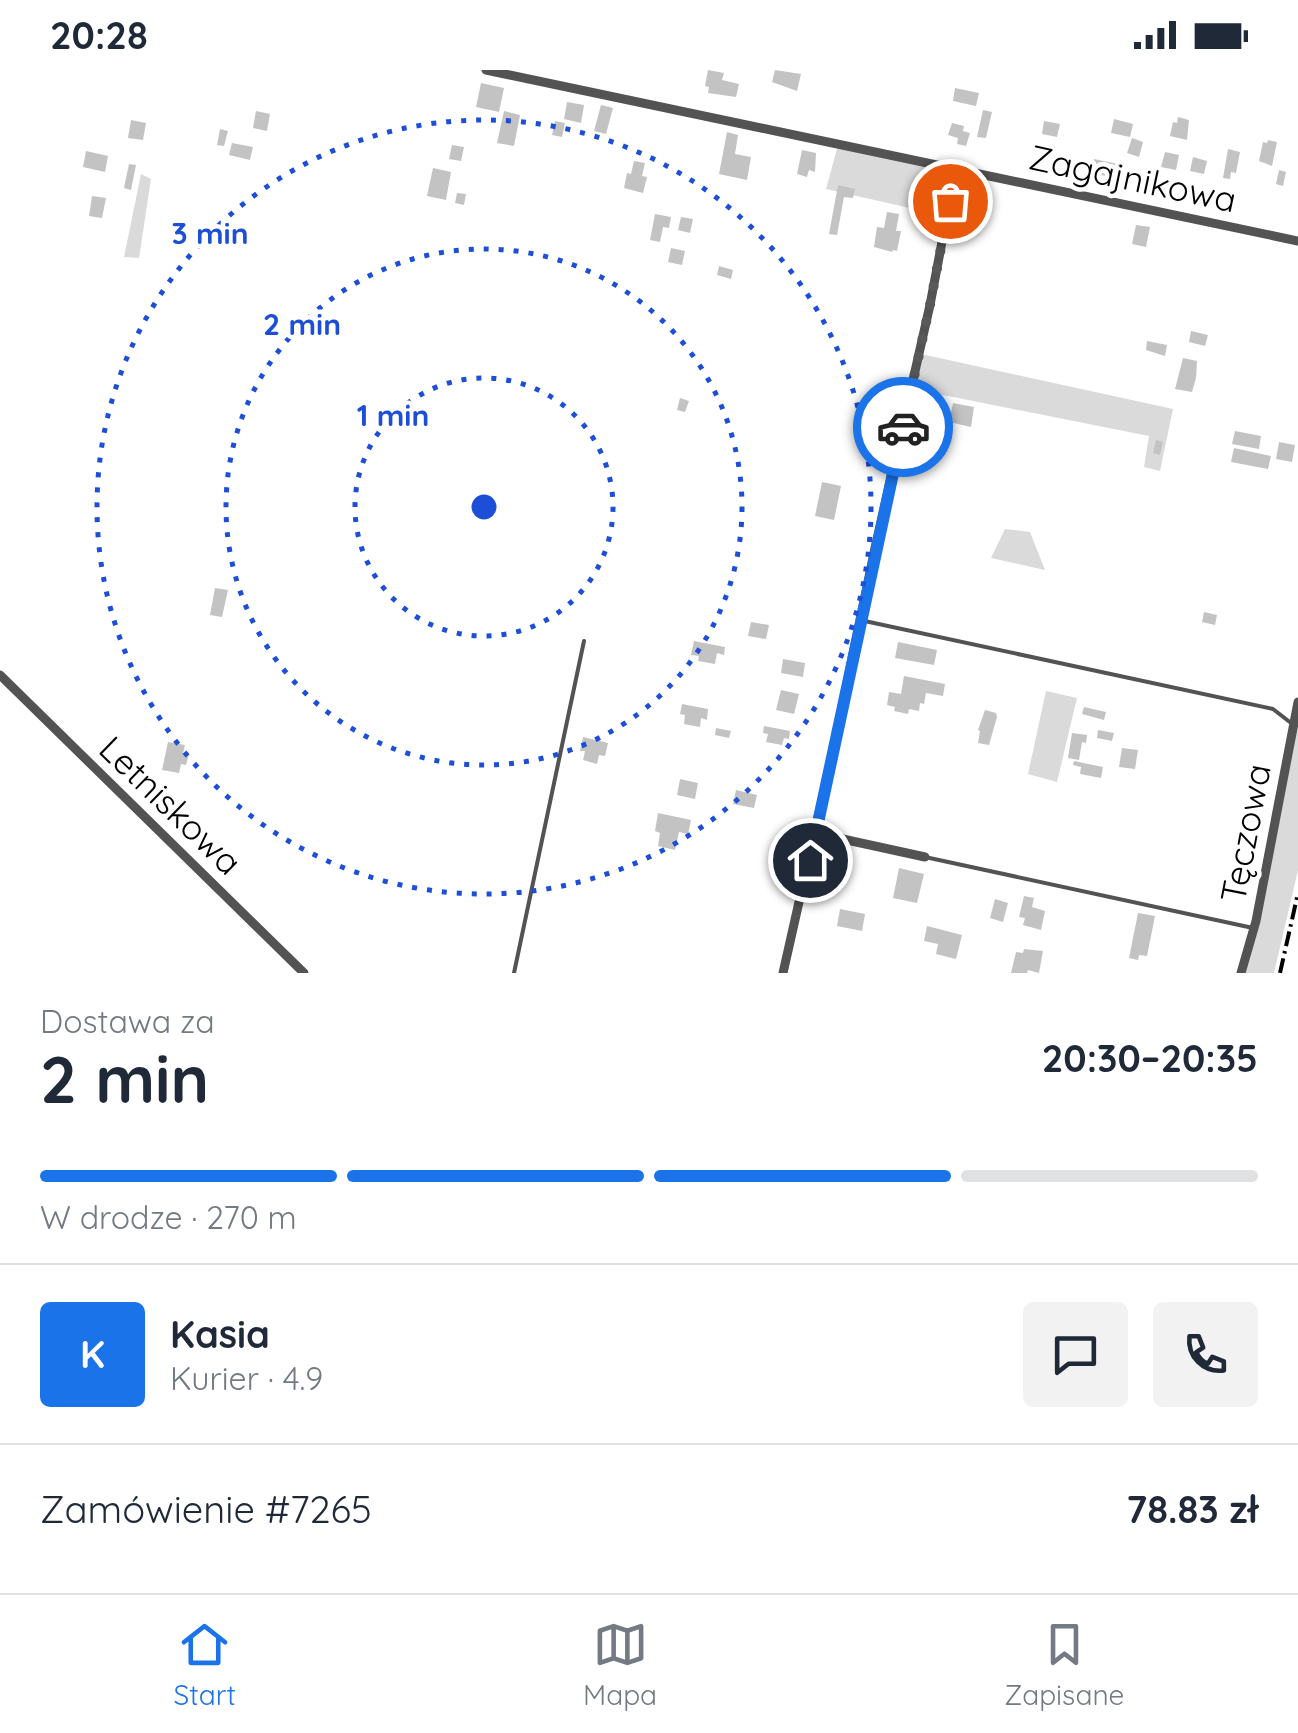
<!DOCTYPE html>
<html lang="pl">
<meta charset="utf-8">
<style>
body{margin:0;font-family:Quicksand,sans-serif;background:#f2f2f3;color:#1f2937;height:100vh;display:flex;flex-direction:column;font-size:38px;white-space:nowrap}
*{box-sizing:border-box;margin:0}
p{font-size:32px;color:#747a83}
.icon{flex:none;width:55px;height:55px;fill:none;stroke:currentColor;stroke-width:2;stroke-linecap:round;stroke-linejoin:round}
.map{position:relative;height:903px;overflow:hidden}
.details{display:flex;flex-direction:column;background:#fff;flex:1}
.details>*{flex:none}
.pin{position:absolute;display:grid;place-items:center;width:85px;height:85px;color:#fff;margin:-42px;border:5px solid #fff;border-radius:50%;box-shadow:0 2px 10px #0007}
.courier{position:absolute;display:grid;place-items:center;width:100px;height:100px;margin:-50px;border:8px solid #1a73e8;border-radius:50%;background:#fff;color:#222;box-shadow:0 2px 12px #0007}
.overview em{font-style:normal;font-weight:800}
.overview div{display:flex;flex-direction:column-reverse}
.overview{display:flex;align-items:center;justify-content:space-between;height:170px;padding:0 40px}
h1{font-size:65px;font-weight:800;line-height:75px}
.bar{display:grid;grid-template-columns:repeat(4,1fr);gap:15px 10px;align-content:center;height:120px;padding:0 40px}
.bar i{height:12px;border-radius:8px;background:#e0e1e3}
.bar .active{background:#1a73e8}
.bar p{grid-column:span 4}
.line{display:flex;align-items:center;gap:25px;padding:0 40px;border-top:2px solid #e0e1e3}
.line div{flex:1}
.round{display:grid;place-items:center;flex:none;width:105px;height:105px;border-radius:10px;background:#f2f2f3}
.status{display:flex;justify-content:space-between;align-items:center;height:70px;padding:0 50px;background:#fff;direction:ltr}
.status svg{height:28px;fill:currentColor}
.menu{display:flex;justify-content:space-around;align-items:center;height:140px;border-top:2px solid #e0e1e3;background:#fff;font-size:28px;color:#747a83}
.menu a{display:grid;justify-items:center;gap:5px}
.menu .active{color:#1a73e8}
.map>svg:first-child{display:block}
.green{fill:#dadada}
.building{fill:#c3c3c3}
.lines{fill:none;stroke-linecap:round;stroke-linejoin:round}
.service{stroke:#535353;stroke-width:4}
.minor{stroke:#535353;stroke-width:9}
.rail{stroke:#000;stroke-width:4;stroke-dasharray:15 5 2.5 5;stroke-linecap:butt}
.done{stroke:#595959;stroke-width:10;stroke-dasharray:0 18}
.route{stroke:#1a73e8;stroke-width:12}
.ring{fill:none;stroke:#1d4ed8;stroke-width:5;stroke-dasharray:5 10}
.labels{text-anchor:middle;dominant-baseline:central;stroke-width:9;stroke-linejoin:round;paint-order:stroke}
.street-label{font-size:35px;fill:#000;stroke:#fff}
.centre{fill:#1d4ed8;stroke:#fff;stroke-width:5}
.ring-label{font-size:30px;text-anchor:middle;font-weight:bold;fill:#1d4ed8;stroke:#fff;stroke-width:9;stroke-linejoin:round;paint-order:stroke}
</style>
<div class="status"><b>20:28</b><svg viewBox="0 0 49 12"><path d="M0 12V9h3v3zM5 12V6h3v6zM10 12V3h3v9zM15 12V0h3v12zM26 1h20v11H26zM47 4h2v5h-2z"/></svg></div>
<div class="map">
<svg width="1298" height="903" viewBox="0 0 1298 903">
<rect width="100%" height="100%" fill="#fff"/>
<!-- green -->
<g class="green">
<polygon points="838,75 947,99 951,107 945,146 826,119"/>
<polygon points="141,104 151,109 139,188 124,187"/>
<polygon points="921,284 1173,339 1160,401 1144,397 1149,366 913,319"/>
<polygon points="1005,459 1030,462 1045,500 991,488"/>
<polygon points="1046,621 1077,628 1057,712 1028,704"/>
<polygon points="1298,648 1298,800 1274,903 1245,903"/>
</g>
<!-- building -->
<g class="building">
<polygon points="708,0 724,3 722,10 739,14 736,27 708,23 709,17 705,16"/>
<polygon points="775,0 801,4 797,21 772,12"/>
<polygon points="481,13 504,18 499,42 476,37"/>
<polygon points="955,18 979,23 976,36 953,31"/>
<polygon points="567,32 584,35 581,53 564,49"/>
<polygon points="601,35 613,38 606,64 594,61"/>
<polygon points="983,40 992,42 986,68 977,67"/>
<polygon points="256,41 270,44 267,61 253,58"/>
<polygon points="504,41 520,45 514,76 497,73"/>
<polygon points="1178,47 1189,50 1187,70 1170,66 1173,52 1177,53"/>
<polygon points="1114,49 1133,54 1130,67 1111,63"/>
<polygon points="131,50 146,53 143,70 128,68"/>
<polygon points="555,51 565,53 562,67 552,65"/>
<polygon points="1044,51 1060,54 1057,67 1042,64"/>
<polygon points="952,53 964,56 963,61 970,63 966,76 957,74 958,68 948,65"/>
<polygon points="220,59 228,61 224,76 217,75"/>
<polygon points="727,62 738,65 735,84 751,87 747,110 719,104"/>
<polygon points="1132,68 1143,72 1139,87 1127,83"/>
<polygon points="1268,70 1277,72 1272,96 1259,91 1263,72 1267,73"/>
<polygon points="232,73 253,77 250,90 229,85"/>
<polygon points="452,75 464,77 461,91 449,89"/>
<polygon points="1228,79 1240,82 1236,103 1231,102 1230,109 1223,108"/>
<polygon points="802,80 816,83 815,102 809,100 807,107 797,104"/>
<polygon points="86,81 108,86 105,102 83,97"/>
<polygon points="1165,82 1179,85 1176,100 1161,97"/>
<polygon points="1193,87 1207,91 1204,104 1190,101"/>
<polygon points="1094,89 1123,95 1120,109 1091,103"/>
<polygon points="634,91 645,93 642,106 647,107 643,123 624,118 627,103 631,104"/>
<polygon points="129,94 136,95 131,120 124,118"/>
<polygon points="433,98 451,102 446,130 427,126"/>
<polygon points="1279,100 1286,102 1283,116 1276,114"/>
<polygon points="838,115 855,119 853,128 844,127 837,165 829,164"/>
<polygon points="457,123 466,124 464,135 455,133"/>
<polygon points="92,126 106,128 102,148 89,146"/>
<polygon points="887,142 899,144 896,161 901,161 897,181 893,180 892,182 874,177 877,157 884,158"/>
<polygon points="655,144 671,147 669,158 663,157 660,172 650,170"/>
<polygon points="681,147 693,149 690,163 678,160"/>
<polygon points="1136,155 1150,157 1146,177 1132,174"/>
<polygon points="671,178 685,181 682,195 668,192"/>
<polygon points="719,196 733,200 731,209 717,205"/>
<polygon points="1191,261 1208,265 1205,276 1189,272"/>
<polygon points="1147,271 1167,275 1165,286 1146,280"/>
<polygon points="1183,288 1197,291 1196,308 1192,322 1175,319"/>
<polygon points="680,328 689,331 685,342 677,340"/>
<polygon points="953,333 974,337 971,357 949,352"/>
<polygon points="1235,361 1261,366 1259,379 1232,374"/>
<polygon points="1156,370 1163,372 1160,385 1153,383"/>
<polygon points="1279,372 1295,375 1292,392 1276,389"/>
<polygon points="1234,378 1271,386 1268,399 1231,392"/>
<polygon points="822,412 841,416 834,450 815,446"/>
<polygon points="215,518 228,520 222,547 210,545"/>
<polygon points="1204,542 1217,545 1215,555 1202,552"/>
<polygon points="751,552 769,555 766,569 748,566"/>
<polygon points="694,571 725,577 724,585 717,583 715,594 698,591 699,586 691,585"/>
<polygon points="898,572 937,580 934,595 895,588"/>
<polygon points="783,589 805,593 803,607 781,603"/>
<polygon points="904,606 945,614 943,626 926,623 924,634 920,633 919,641 909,639 908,644 894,641 895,637 887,635 889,622 901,624"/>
<polygon points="781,620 799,624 794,644 776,640"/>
<polygon points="682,634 708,639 707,650 701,648 700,657 684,654 685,645 680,644"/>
<polygon points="1084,637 1106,642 1104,650 1082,644"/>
<polygon points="985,640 996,643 997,647 989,675 978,673 980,661 978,660"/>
<polygon points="764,656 790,661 789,669 784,668 782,675 766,672 768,664 763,663"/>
<polygon points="716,658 731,661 729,668 715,665"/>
<polygon points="1098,660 1114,663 1112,671 1097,668"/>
<polygon points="1072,663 1087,665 1086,673 1082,672 1079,690 1068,688"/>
<polygon points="583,667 608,673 605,686 599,685 597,694 583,690 585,681 580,681"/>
<polygon points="168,672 185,675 183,683 189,684 186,695 181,694 179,703 162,700"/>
<polygon points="1122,678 1138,680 1135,699 1119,697"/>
<polygon points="1074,691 1103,697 1101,708 1080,704 1081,697 1073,695"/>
<polygon points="680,709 698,713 695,729 677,725"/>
<polygon points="736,720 757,725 754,738 733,734"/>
<polygon points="658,743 691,750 688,764 679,762 675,780 658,776 660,763 655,761"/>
<polygon points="899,798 924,804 917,833 893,828"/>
<polygon points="1024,826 1034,828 1032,837 1045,841 1041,860 1023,855 1025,848 1019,847"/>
<polygon points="995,829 1008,833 1003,852 990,848"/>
<polygon points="840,839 865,844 862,861 837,856"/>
<polygon points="1138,843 1155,846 1147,886 1139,885 1138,890 1129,888"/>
<polygon points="927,856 962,865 956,889 936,884 938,874 924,871"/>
<polygon points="1024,879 1043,881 1039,903 1028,900 1027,903 1011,903 1016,882 1023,883"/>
</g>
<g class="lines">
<!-- service -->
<g class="service">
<polyline points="860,550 1273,639 1291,653"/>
<polyline points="925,787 1253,858"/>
<polyline points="514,903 584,571"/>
</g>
<!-- minor -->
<g class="minor">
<polyline points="486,0 1298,171"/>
<polyline points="0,605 304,903"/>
<polyline points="815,763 925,787"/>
<polyline points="783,903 831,690 875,478 930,235 956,98"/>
<polyline points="1241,903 1256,851 1298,632"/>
</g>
<!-- rail -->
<polyline class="rail" points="1280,903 1298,823"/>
</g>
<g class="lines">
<!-- done -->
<polyline class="done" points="903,357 930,235 950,131"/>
<!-- route -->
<polyline class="route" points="810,790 903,357"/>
</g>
<!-- distance rings -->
<g class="ring">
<circle cx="484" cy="437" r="129"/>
<circle cx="484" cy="437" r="258"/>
<circle cx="484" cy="437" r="387"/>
</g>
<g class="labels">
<!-- street labels -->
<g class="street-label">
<text transform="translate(1133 108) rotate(12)">Zagajnikowa</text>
<text transform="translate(171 735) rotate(44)">Letniskowa</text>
<text transform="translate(1245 763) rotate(-79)">Tęczowa</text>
</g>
</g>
<circle cx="484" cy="437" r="15" class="centre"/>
<g class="ring-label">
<text x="210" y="174">3 min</text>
<text x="302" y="265">2 min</text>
<text x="393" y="356">1 min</text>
</g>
</svg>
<div class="pin" style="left:950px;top:131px;background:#ea580c"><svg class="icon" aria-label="bag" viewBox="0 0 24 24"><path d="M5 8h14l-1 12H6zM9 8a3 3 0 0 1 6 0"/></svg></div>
<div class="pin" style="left:810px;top:790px;background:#1f2937"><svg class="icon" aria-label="home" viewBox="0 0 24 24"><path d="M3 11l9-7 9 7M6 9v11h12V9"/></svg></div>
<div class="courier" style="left:903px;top:357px"><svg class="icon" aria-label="car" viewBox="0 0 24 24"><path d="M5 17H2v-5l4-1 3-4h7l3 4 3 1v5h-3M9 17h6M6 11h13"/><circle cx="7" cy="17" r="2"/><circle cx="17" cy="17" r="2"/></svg></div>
</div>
<section class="details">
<div class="overview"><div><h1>2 min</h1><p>Dostawa za</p></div><em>20:30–20:35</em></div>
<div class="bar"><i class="active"></i><i class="active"></i><i class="active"></i><i></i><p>W drodze · 270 m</p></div>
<div class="line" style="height:180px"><b class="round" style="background:#1a73e8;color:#fff">K</b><div><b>Kasia</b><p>Kurier · 4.9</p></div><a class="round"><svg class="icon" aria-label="chat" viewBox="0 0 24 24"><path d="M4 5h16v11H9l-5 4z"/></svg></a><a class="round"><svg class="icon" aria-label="phone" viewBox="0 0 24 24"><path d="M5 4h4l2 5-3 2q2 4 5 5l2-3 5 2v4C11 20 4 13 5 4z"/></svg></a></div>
<div class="line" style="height:130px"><div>Zamówienie #7265</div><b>78.83 zł</b></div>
</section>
<nav class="menu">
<a class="active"><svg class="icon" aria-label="home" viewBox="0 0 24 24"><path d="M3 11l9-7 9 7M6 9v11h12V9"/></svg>Start</a>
<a><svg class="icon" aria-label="map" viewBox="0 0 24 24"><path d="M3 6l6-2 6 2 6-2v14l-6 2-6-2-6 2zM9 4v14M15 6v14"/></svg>Mapa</a>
<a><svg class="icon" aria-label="saved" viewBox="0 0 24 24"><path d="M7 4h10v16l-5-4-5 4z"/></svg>Zapisane</a>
</nav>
